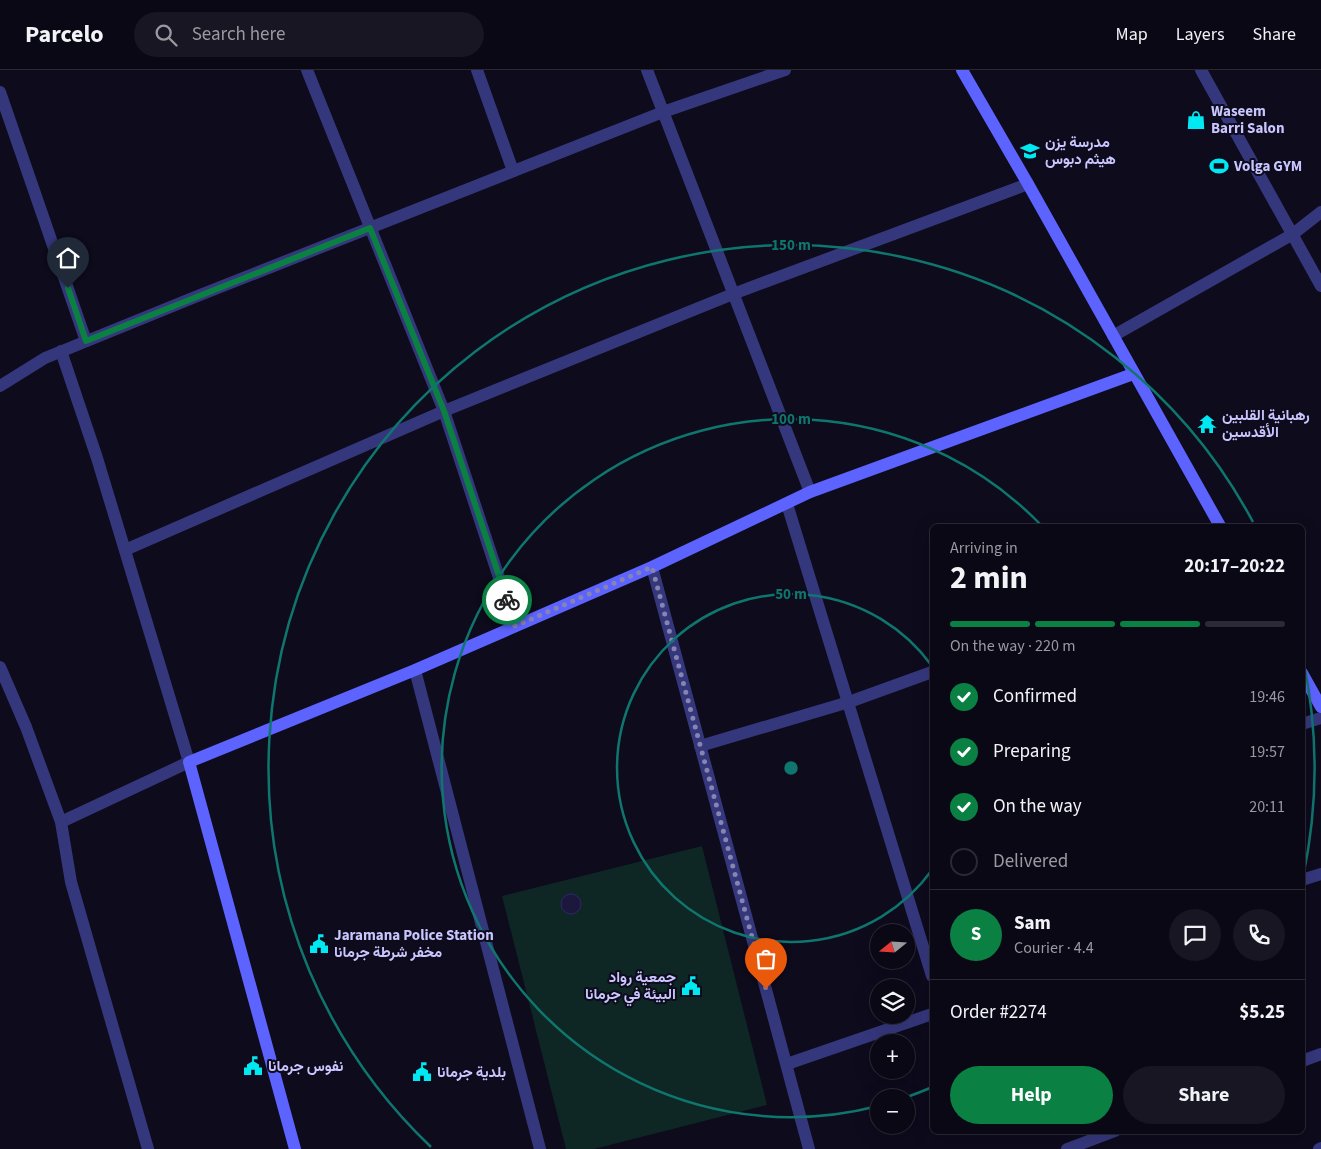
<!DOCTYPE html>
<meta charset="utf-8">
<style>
body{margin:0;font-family:"Source Sans 3",Vazirmatn,sans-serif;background:#181622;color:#f1f3f6;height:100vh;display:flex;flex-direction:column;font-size:19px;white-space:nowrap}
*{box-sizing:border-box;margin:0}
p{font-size:16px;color:#999aa0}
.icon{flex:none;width:28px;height:28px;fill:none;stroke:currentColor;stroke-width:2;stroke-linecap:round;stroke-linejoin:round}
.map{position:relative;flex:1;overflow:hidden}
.details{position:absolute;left:930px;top:454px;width:375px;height:610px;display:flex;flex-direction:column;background:#0a0815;border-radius:8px;box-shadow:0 5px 20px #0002,0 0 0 1px #2a2934}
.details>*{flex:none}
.needle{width:32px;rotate:252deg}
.controls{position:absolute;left:870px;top:854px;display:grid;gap:10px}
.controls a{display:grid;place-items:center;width:45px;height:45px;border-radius:50%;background:#0a0815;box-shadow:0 5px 20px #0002,0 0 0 1px #2a2934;font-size:25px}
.pin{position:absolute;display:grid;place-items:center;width:42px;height:42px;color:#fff;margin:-51px -21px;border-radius:50% 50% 50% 0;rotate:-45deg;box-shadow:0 0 5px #0007}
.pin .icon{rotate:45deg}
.courier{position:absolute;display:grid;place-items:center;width:50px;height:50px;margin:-25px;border:4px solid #0b8043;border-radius:50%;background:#fff;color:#222;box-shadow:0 1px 6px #0007}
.summary em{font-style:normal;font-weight:700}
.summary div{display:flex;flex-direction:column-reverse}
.summary{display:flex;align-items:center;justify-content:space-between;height:85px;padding:0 20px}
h1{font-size:32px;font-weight:700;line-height:38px}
.bar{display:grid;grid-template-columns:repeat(4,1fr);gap:8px 5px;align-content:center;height:60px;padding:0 20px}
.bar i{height:6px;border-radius:4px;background:#2a2934}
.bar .on{background:#0b8043}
.bar p{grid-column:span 4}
.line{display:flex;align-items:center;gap:12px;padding:0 20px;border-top:1px solid #2a2934}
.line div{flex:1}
.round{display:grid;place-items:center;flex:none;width:52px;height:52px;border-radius:26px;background:#181622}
ol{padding:0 20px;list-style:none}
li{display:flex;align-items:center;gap:15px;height:55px}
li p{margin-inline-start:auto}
li .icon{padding:5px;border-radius:50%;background:#0b8043;color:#fff;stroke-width:4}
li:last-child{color:#999aa0}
li i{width:28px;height:28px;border:2px solid #2a2934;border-radius:50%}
.cta{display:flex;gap:10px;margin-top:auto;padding:10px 20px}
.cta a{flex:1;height:58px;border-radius:30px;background:#0b8043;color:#fff;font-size:20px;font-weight:700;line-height:58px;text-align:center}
.cta a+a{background:#181622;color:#f1f3f6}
header{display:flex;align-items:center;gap:30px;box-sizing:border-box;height:70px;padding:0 25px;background:#0a0815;border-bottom:1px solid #2a2934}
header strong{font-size:24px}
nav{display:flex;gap:28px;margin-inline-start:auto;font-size:18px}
.search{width:350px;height:45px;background:#181622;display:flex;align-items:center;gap:12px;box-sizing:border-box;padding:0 18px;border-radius:28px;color:#999aa0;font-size:19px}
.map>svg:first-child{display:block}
.green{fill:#0e2624}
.building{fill:#1c173d;stroke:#31286a}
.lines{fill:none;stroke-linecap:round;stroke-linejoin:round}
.street{stroke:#35377c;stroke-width:12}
.secondary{stroke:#5d63ff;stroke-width:12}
.done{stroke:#8785b0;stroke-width:5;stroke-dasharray:0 9}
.route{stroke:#0b8043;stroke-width:6}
.ring{fill:none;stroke:#0f766e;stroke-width:2.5}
.labels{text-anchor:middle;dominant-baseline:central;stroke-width:4;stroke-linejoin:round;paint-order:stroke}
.poi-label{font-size:15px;font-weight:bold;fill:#c9c6ff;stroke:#0d0b1c;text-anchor:start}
.centre{fill:#0f766e;stroke:#0d0b1c;stroke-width:2.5}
.ring-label{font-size:15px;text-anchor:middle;font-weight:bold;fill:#0f766e;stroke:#0d0b1c;stroke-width:4;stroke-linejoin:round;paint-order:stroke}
</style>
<header>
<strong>Parcelo</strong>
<div class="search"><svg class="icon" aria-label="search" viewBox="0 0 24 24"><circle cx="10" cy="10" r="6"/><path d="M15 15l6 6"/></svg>Search here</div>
<nav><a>Map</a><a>Layers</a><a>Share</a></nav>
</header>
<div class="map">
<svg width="1321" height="1079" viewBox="0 0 1321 1079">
<rect width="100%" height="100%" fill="#0d0b1c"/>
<!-- green -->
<polygon class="green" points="702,776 767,1035 594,1079 566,1079 502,826"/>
<!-- building -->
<circle class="building" cx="571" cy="834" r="10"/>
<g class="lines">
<!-- street -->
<g class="street">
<polyline points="307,0 444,341 515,556"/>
<polyline points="477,0 513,101"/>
<polyline points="647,0 810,422"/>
<polyline points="1201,0 1321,216"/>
<polyline points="0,22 86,271"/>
<polyline points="1113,266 1293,164 1321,142"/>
<polyline points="61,281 97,388 189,692 61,752"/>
<polyline points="0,316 45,288 195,227 663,42 785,0"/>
<polyline points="787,434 932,906"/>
<polyline points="125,480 444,341 733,224 1028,114"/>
<polyline points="652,497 809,1079"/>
<polyline points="0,597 26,657 61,752 71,812 148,1079"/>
<polyline points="415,600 540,1079"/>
<polyline points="1302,654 1321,648"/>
<polyline points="700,676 849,632 932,602"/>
<polyline points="1302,810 1321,804"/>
<polyline points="1302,991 1321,984"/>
<polyline points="787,994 932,944"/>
<polyline points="1067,1079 1115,1061"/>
<polyline points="1319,1079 1321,1078"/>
</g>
<!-- secondary -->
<g class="secondary">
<polyline points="962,0 1028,114 1220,456"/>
<polyline points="1302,603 1321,637"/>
<polyline points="295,1079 189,692 415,600 652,497 810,422 1133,304"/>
</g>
</g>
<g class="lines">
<!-- done -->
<polyline class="done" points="507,530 515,556 652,497 766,919"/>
<!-- route -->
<polyline class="route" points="68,218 86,271 370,158 444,341 507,530"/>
</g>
<!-- distance rings -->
<g class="ring">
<path d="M932 800A174 174 0 1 1 932 596"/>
<path d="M930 1018A349 349 0 0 1 907 1027M878 1036A349 349 0 1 1 1042 456"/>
<path d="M431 1077A523 523 0 1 1 1253 452M1303 589A523 523 0 0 1 1303 807"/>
</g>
<!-- icons -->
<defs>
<g id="shop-bare" transform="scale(1.5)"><path d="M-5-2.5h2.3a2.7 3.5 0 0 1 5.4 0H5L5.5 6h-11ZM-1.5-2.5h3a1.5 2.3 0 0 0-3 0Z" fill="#00e8f1" stroke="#0d0b1c" stroke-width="2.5" paint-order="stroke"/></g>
<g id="school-bare" transform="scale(1.5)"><path d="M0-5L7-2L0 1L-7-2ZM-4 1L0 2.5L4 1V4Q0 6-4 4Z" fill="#00e8f1" stroke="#0d0b1c" stroke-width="2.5" paint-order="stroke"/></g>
<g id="stadium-bare" transform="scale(1.5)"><path d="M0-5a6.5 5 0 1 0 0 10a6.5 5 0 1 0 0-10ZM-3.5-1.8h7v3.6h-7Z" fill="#00e8f1" stroke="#0d0b1c" stroke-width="2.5" paint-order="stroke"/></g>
<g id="temple-bare" transform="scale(1.5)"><path d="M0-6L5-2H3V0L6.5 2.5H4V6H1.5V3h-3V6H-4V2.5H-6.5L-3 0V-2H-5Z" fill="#00e8f1" stroke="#0d0b1c" stroke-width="2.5" paint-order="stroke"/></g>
<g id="civic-bare" transform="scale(1.5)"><path d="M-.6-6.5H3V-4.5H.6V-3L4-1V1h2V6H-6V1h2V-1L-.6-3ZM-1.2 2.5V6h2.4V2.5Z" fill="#00e8f1" stroke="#0d0b1c" stroke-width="2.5" paint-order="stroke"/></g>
</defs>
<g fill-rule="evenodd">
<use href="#shop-bare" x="1196" y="50"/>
<use href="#school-bare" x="1030" y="81"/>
<use href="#stadium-bare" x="1219" y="96"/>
<use href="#temple-bare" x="1207" y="354"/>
<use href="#civic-bare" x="319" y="874"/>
<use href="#civic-bare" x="691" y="916"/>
<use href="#civic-bare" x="253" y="996"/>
<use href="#civic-bare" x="422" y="1002"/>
</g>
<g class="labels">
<!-- poi labels -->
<g class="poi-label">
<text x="1211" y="41">Waseem<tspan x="1211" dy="17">Barri Salon</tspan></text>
<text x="1045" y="72">مدرسة يزن<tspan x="1045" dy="17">هيثم دبوس</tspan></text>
<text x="1234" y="96">Volga GYM</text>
<text x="1222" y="345">رهبانية القلبين<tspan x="1222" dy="17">الأقدسين</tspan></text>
<text x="334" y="865">Jaramana Police Station<tspan x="334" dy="17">مخفر شرطة جرمانا</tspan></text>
<text x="676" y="907" text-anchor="end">جمعية رواد<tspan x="676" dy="17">البيئة في جرمانا</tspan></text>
<text x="268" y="996">نفوس جرمانا</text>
<text x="437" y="1002">بلدية جرمانا</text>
</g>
</g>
<circle cx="791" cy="698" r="8" class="centre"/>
<g class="ring-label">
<text x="791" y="180">150 m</text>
<text x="791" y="354">100 m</text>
<text x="791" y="529">50 m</text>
</g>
</svg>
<div class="controls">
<a><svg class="needle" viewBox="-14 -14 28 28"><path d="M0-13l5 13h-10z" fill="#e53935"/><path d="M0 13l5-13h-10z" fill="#999aa0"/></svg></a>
<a><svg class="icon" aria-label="layers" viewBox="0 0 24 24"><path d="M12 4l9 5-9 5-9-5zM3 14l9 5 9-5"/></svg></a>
<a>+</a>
<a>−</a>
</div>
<div class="pin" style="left:766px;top:919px;background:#ea580c"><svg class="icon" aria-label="bag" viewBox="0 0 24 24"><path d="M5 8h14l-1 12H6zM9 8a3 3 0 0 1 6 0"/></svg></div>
<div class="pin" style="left:68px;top:218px;background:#1f2937"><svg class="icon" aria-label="home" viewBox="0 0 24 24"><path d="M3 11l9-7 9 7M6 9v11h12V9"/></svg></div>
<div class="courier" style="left:507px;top:530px"><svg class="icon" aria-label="bike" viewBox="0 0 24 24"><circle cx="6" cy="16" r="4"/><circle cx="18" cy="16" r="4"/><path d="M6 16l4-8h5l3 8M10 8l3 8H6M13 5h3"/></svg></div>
<section class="details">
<div class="summary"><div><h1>2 min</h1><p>Arriving in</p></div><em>20:17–20:22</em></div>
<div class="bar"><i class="on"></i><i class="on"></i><i class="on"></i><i></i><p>On the way · 220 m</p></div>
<ol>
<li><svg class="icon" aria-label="check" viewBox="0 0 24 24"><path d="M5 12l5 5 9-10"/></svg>Confirmed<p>19:46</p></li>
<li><svg class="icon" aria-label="check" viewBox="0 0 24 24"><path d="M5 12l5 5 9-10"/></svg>Preparing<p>19:57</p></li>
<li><svg class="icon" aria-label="check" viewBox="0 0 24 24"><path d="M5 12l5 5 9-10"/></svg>On the way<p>20:11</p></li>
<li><i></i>Delivered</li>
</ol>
<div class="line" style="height:90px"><b class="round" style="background:#0b8043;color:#fff">S</b><div><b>Sam</b><p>Courier · 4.4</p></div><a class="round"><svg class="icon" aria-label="chat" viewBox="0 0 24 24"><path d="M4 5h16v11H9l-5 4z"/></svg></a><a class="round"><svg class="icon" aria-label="phone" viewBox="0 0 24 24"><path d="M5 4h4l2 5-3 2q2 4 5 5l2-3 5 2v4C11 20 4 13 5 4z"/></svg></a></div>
<div class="line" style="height:65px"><div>Order #2274</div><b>$5.25</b></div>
<div class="cta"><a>Help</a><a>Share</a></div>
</section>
</div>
